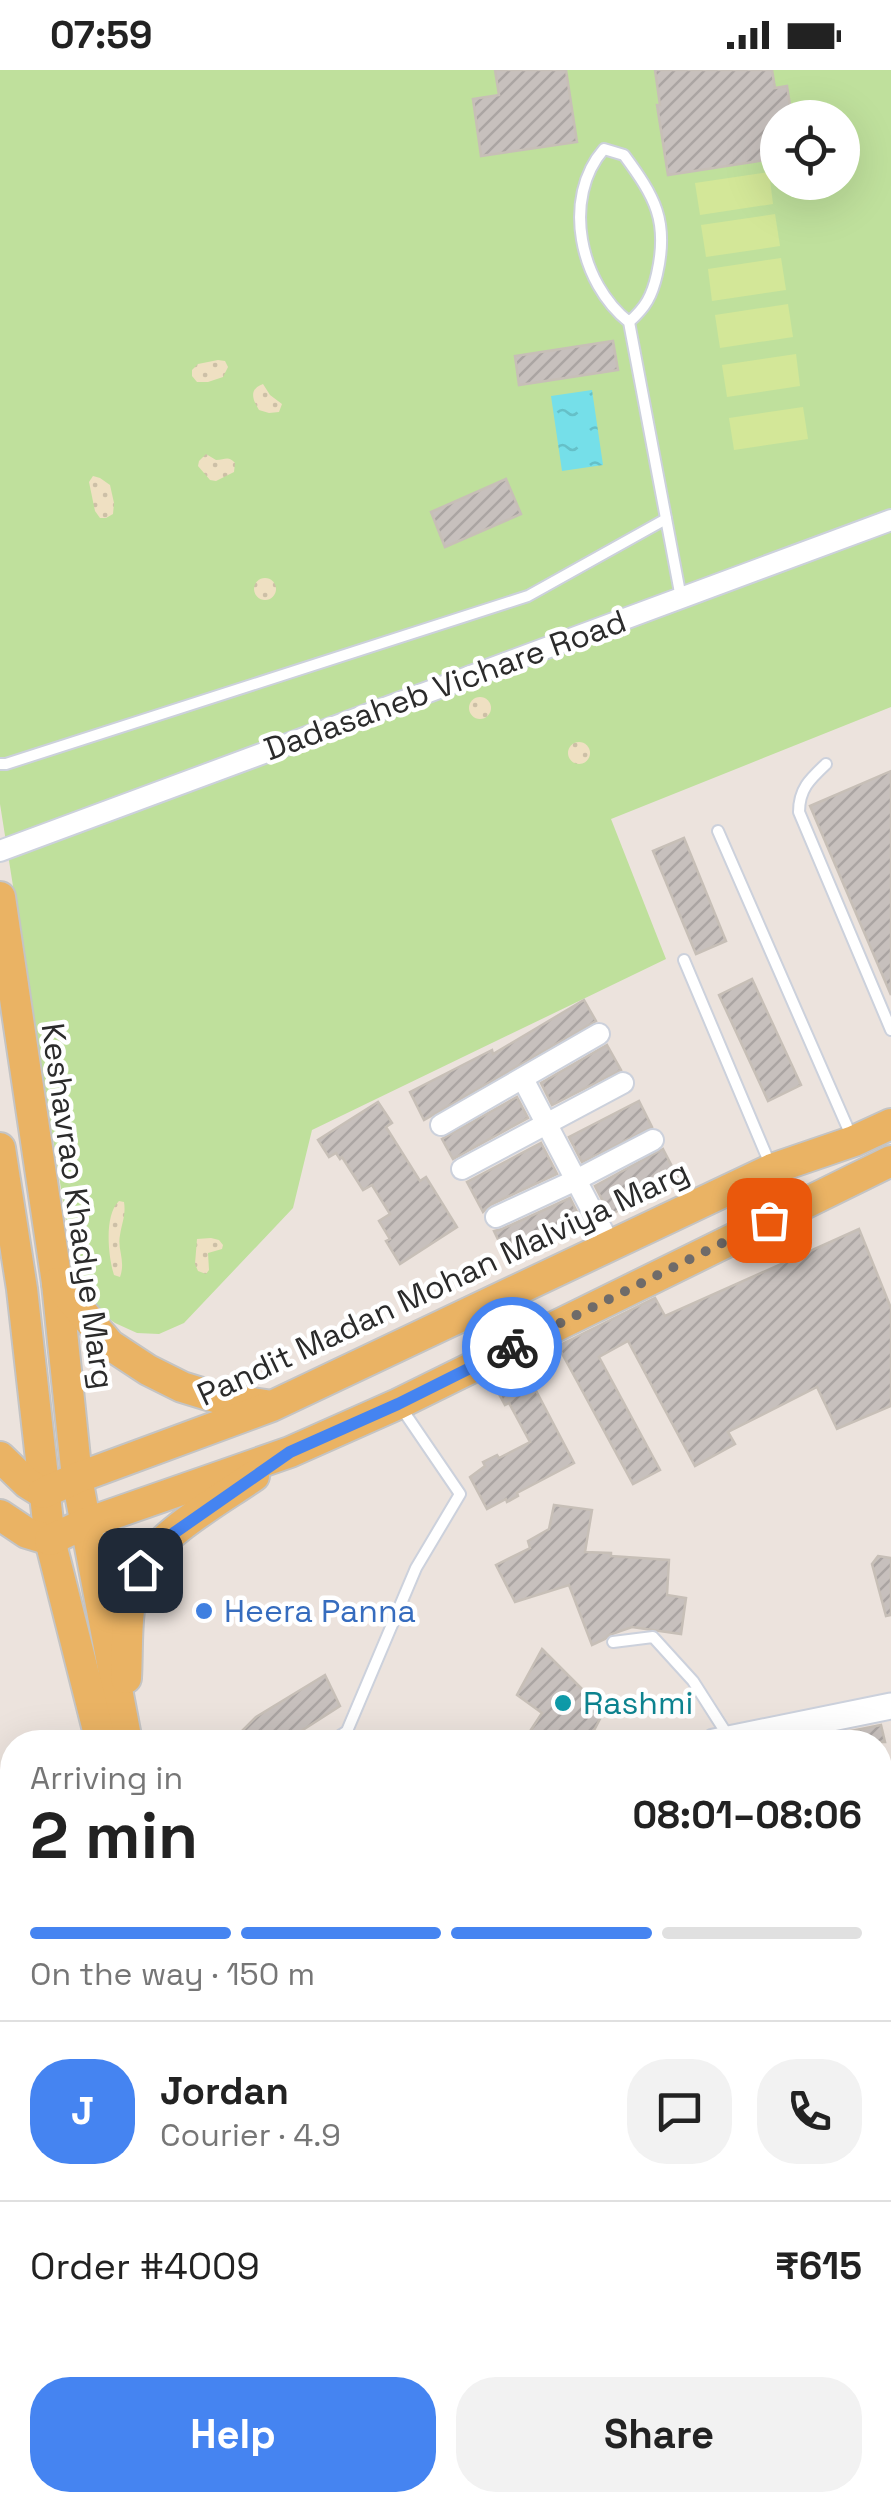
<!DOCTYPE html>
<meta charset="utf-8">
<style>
body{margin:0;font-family:"Space Grotesk",sans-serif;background:#f2f2f2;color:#222;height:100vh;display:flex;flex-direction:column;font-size:38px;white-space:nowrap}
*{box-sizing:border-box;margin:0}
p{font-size:32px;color:#767676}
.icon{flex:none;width:55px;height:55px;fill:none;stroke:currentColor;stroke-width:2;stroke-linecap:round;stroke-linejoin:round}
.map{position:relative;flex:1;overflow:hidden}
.details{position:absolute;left:0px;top:1660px;width:892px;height:782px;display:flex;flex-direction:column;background:#fff;border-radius:40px 40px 0 0;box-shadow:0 10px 40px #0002}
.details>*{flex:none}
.tools{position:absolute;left:760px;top:30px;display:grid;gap:20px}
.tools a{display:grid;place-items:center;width:100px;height:100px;border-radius:50%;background:#fff;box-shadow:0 10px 40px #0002;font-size:50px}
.pin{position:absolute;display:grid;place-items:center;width:85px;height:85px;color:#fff;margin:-42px;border-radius:20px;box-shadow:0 5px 15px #0006}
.courier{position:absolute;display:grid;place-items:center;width:100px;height:100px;margin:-50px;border:8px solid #4584f1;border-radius:50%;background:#fff;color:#222;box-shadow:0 2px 12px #0007}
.overview em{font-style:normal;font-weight:700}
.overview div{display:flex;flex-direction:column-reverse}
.overview{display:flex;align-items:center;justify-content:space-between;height:170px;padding:0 30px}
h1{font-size:65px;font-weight:700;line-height:75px}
.bar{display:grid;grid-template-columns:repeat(4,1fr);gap:15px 10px;align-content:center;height:120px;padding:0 30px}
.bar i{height:12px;border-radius:8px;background:#e0e0e0}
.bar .active{background:#4584f1}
.bar p{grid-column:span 4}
.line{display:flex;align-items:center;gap:25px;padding:0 30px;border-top:2px solid #e0e0e0}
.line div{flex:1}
.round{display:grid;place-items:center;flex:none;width:105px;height:105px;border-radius:40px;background:#f2f2f2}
.button{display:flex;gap:20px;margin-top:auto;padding:20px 30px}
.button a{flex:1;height:115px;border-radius:40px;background:#4584f1;color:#fff;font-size:40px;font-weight:700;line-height:115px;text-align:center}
.button a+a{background:#f2f2f2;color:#222}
.status{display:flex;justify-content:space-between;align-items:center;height:70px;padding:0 50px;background:#fff;direction:ltr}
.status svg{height:28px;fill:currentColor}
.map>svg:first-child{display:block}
.grass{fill:#bfe09c;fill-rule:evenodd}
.sand{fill:url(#sand-dots)}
.pitch{fill:#d3e798}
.water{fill:url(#water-ripples)}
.building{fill:url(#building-hatch);stroke:#c7bfb7;stroke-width:2.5}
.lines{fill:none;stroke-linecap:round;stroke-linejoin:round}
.service-casing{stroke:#ccd1dc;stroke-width:14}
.minor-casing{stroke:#ccd1dc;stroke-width:24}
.tertiary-casing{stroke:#ccd1dc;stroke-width:29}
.secondary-casing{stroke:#ccd1dc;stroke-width:31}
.primary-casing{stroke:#c4c4c4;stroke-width:34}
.service{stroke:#fff;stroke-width:10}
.minor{stroke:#fff;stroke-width:20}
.tertiary{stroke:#fff;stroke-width:25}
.secondary{stroke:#fff;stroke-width:28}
.primary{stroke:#eab364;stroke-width:30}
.done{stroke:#6f6b69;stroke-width:10;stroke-dasharray:0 18}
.route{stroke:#4584f1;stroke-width:12}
.shop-dot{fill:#3f7fe0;stroke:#fff;stroke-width:4}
.culture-dot{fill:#0f9aa8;stroke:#fff;stroke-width:4}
.labels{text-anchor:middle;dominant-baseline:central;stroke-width:9;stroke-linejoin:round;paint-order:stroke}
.street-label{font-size:32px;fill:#2b2b2b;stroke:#fff}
.shop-label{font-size:32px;fill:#366cbe;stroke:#fff;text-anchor:start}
.culture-label{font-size:32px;fill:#0d838f;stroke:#fff;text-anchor:start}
</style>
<div class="status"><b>07:59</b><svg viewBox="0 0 49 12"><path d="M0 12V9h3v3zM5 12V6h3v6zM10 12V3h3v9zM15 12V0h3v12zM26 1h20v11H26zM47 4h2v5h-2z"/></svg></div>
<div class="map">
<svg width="891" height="2441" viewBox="0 0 891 2441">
<defs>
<pattern id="sand-dots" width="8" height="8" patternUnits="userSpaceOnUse" patternTransform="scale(2.5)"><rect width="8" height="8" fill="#efe0c2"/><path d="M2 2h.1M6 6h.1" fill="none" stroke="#cdc0a7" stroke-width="1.8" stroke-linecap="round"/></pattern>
<pattern id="water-ripples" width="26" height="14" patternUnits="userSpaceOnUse" patternTransform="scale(2.5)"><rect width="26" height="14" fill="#75dfe9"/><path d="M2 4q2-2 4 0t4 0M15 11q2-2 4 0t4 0" fill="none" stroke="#65c0c8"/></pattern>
<pattern id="building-hatch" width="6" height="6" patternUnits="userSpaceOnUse" patternTransform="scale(2.5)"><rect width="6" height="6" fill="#c7c0bd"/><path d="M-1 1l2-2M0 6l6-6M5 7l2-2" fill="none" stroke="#aba5a3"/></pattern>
</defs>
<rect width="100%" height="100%" fill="#ece3dd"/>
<!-- grass -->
<g class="grass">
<path d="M0 0H891V637L611 749 666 889 312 1060 293 1138 184 1253 159 1264 137 1263 115 1253 91 1236 75 1207 0 734ZM778 48H842V112H778Z"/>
<polygon points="81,2430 158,2430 155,2441 90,2441"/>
</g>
<!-- sand -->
<g class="sand">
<polygon points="218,290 225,291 228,297 223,307 208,312 197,312 192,306 192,300 198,294"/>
<path d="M263 314 270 325 282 334 279 342 269 343 259 340C252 329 249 319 263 314Z"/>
<path d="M206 384 216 390C225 390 228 385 235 393L234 402 216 411 210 410 198 396 199 391Z"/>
<polygon points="93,406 100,408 110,415 114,433 113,444 106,448 100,448 95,441 89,412"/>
<circle cx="265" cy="519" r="11"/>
<circle cx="480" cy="638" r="11"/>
<circle cx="579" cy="683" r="11"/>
<path d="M119 1131 124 1132C126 1145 122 1152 120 1165 117 1180 126 1190 120 1207L114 1205C108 1186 104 1145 119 1131Z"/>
<polygon points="211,1168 219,1170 223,1175 222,1179 208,1183 209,1200 206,1204 198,1201 195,1194 197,1169"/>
</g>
<!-- pitch -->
<g class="pitch">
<polygon points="769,102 773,134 700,145 695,113"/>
<polygon points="775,144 780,176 706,187 701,155"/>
<polygon points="781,188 786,220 712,231 708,199"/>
<polygon points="788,234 793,267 720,278 715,245"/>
<polygon points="796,284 800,316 727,327 722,295"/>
<polygon points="803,337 808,369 734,380 729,348"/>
</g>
<!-- water -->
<polygon class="water" points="592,320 603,395 562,401 551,326"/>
<!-- building -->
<g class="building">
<polygon points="495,0 566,0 577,72 481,86 473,29 499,25"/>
<polygon points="655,0 772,0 775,18 787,16 792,48 778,48 778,88 668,105 657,35 660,35"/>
<polygon points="613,271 618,300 519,315 515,286"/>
<polygon points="506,409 521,444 445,477 431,442"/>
<polygon points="891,701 891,925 810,736"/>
<polygon points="684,768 726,871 696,884 653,781"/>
<polygon points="752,909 801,1015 768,1031 719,925"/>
<polygon points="584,930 596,951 424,1050 410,1022 492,980 493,984"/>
<polygon points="607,975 621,1000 552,1035 541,1013"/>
<polygon points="517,1027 528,1048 453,1089 442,1069"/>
<polygon points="639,1031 652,1057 582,1092 569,1067"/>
<polygon points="378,1032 392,1053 386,1057 420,1111 426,1107 457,1157 400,1194 386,1171 390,1169 379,1151 390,1144 372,1115 363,1120 342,1087 340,1089 336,1083 329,1087 318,1070"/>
<polygon points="541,1073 557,1104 490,1135 483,1142 467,1112"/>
<polygon points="663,1079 678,1108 610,1145 595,1116"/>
<polygon points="570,1128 582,1152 507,1188 494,1161 502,1159"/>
<polygon points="859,1159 891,1238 891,1336 837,1359 817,1317 728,1362 735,1374 695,1396 628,1271 599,1287 660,1400 633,1414 558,1276 655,1228 665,1246"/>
<polygon points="522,1294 574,1393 517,1423 518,1426 507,1432 506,1429 487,1439 470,1407 485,1396 483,1392 497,1385 499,1388 530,1372 509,1333 505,1335 491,1309"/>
<polygon points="554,1435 592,1440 585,1482 611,1483 611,1486 669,1490 667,1525 686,1528 681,1564 632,1557 609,1565 605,1569 592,1575 569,1515 515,1532 496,1495 530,1478 528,1471 549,1459"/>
<polygon points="878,1486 891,1488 891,1545 886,1546 872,1494"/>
<polygon points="542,1579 604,1641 588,1672 523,1672 542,1643 517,1625"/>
<polygon points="325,1605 340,1636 284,1672 231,1672 256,1647"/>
<polygon points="881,1655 885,1672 822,1672 821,1667"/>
</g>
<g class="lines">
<!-- service casing -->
<g class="service-casing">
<g id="service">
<path d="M629 252C646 237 652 226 657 204 669 151 655 127 624 85L604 79C561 128 580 214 629 252L681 528"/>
<polyline points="0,694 6,694 528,526 666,449"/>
<path d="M826 694C810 709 799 719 799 742L891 960"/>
<polyline points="718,761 853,1070"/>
<polyline points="684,890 770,1094"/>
<polyline points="613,1572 653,1567 693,1611 730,1669"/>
<polyline points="331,1672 347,1661 416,1498 460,1424 400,1336"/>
</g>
</g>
<!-- minor casing -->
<g class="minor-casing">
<g id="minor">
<polyline points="0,781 891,450"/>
<polyline points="523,1009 610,1175"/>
<polyline points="441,1055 599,964"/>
<polyline points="462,1099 623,1013"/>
<polyline points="496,1147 576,1110 653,1070"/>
<polyline points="880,1832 891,1828"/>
<path d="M880 1869C891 1890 886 1916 880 1939"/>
<polyline points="0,2053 12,2061"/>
<polyline points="717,2430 717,2441"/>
<polyline points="255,2441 261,2430"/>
</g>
</g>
<!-- tertiary casing -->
<g class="tertiary-casing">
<g id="tertiary">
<polyline points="714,1672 891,1636"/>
<polyline points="880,2006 884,2022 891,2115"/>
</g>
</g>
<!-- secondary casing -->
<g class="secondary-casing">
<g id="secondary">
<polyline points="521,2430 522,2441"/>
<polyline points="556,2430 556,2441"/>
</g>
</g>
<!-- primary casing -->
<g class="primary-casing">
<g id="primary">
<polyline points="0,827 57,1213 77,1408 127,1672"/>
<polyline points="0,1078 22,1219 50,1470 101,1672"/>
<polyline points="57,1213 110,1275 148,1300 182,1317 221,1329 266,1335"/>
<polyline points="0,1387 27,1413 43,1423"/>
<polyline points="43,1423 77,1408 272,1336 772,1099 854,1071 891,1054"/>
<polyline points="0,1445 27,1463 50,1470"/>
<polyline points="50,1470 84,1454 290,1382 398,1334 891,1091"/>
<path d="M126 1608C128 1574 124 1532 140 1500 158 1464 221 1429 254 1406"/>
<polyline points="880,2172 891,2171"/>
<polyline points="880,2199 891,2198"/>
</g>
</g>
<!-- service -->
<use href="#service" class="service"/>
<!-- minor -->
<use href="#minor" class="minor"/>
<!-- tertiary -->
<use href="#tertiary" class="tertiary"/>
<!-- secondary -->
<use href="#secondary" class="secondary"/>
<!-- primary -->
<use href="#primary" class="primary"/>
</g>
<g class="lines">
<!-- done -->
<polyline class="done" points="512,1277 769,1150"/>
<!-- route -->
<polyline class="route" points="140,1500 161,1472 290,1382 398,1334 512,1277"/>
</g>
<!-- markers -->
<circle class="shop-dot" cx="204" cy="1541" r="10"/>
<circle class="culture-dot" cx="563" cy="1633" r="10"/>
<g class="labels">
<!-- street labels -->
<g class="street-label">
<text transform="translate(445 615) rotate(-20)">Dadasaheb Vichare Road</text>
<text transform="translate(78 1136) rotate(82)">Keshavrao Khadye Marg</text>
<text transform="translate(443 1213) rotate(-25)">Pandit Madan Mohan Malviya Marg</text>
</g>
<!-- shop labels -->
<g class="shop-label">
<text x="224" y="1541">Heera Panna</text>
</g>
<!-- culture labels -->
<g class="culture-label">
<text x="583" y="1633">Rashmi</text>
</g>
</g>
</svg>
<div class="tools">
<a><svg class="icon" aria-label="locate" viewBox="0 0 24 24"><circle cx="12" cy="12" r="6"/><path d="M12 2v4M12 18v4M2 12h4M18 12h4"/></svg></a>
</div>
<div class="pin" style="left:769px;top:1150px;background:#ea580c"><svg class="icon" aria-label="bag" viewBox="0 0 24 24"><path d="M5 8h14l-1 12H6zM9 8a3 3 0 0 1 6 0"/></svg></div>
<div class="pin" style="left:140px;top:1500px;background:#1f2937"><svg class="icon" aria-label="home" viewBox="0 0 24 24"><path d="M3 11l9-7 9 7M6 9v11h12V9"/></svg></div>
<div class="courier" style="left:512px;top:1277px"><svg class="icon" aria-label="bike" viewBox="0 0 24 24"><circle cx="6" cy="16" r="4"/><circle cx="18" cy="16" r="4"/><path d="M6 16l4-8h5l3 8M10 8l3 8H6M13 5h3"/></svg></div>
<section class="details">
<div class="overview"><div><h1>2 min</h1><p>Arriving in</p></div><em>08:01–08:06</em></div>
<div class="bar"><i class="active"></i><i class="active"></i><i class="active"></i><i></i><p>On the way · 150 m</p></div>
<div class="line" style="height:180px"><b class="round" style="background:#4584f1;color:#fff">J</b><div><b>Jordan</b><p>Courier · 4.9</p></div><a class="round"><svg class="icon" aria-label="chat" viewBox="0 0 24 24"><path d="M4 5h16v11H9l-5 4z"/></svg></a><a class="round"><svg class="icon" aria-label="phone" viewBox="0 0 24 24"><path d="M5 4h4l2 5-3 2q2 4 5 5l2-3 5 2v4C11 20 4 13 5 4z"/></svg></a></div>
<div class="line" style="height:130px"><div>Order #4009</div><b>₹615</b></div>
<div class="button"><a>Help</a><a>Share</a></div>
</section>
</div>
